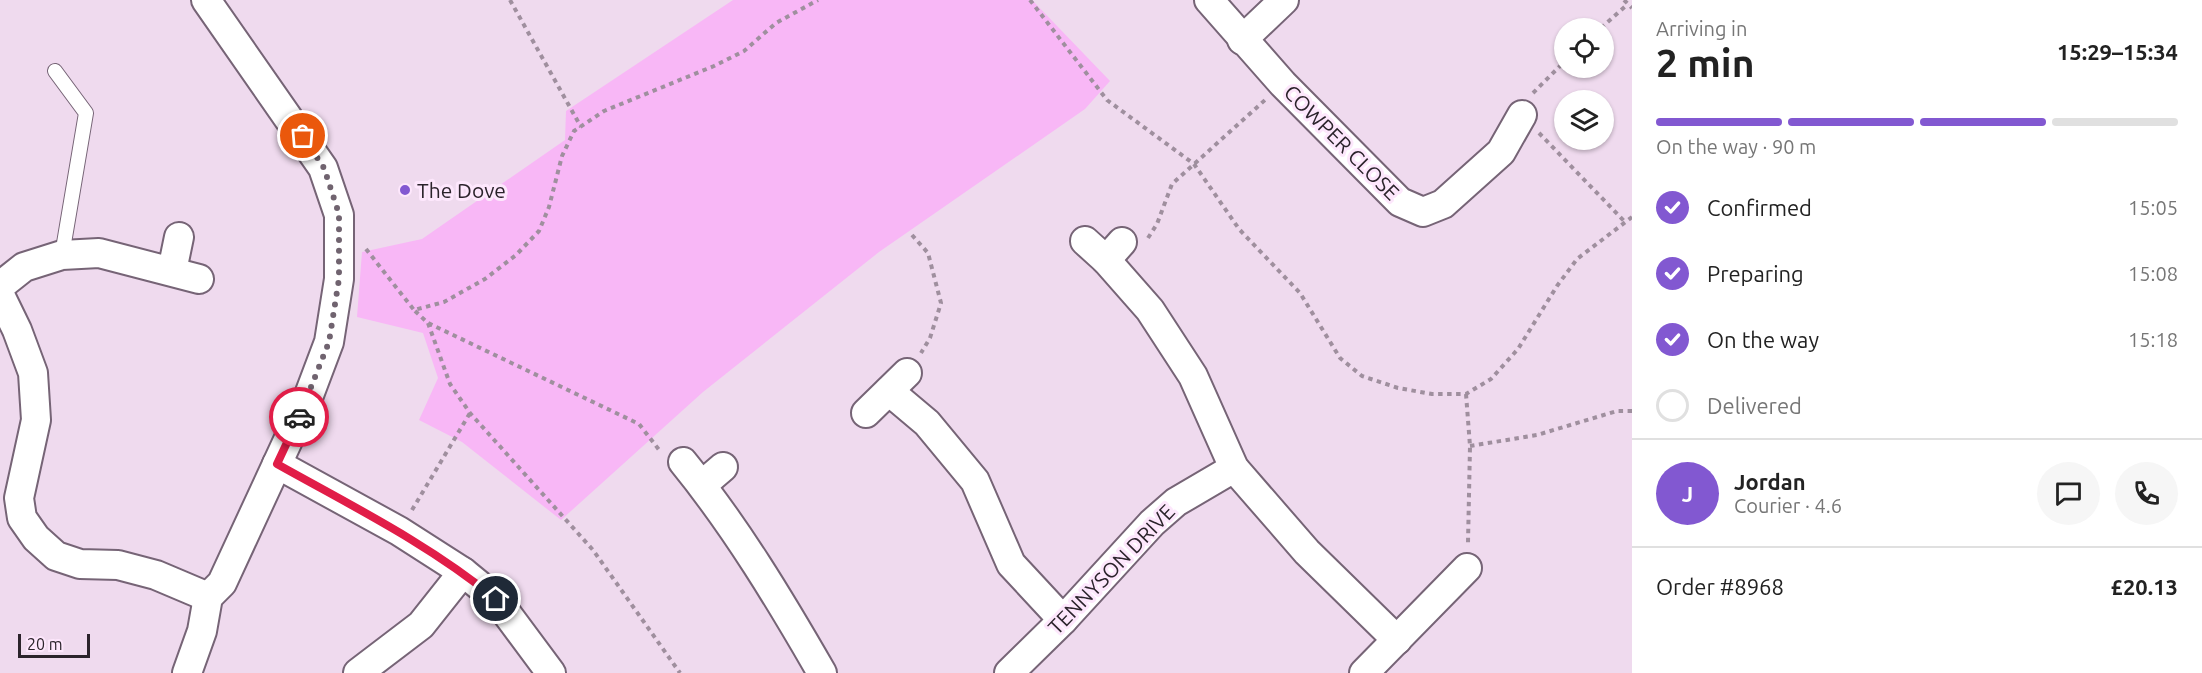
<!DOCTYPE html>
<meta charset="utf-8">
<style>
body{margin:0;font-family:Ubuntu,sans-serif;background:#f6f6f6;color:#222;height:100vh;display:flex;flex-direction:column;font-size:22px;white-space:nowrap}
*{box-sizing:border-box;margin:0}
p{font-size:20px;color:#767676}
.icon{flex:none;width:33px;height:33px;fill:none;stroke:currentColor;stroke-width:2;stroke-linecap:round;stroke-linejoin:round}
.map{position:relative;flex:1;overflow:hidden}
.panel{display:flex;flex-direction:column;background:#fff;width:570px}
.panel>*{flex:none}
.tools{position:absolute;left:1554px;top:18px;display:grid;gap:12px}
.tools a{display:grid;place-items:center;width:60px;height:60px;border-radius:50%;background:#fff;box-shadow:0 2px 4px #0004;font-size:30px}
.scale{position:absolute;left:18px;bottom:15px;width:72px;box-sizing:border-box;padding-left:6px;border:3px solid #2b232b;border-top:0;font-size:16px;line-height:21px;white-space:nowrap;color:#2b232b;-webkit-text-stroke:4px #fde7fc;paint-order:stroke}
.pin{position:absolute;display:grid;place-items:center;width:51px;height:51px;color:#fff;margin:-26px;border:3px solid #fff;border-radius:50%;box-shadow:0 2px 6px #0007}
.courier{position:absolute;display:grid;place-items:center;width:60px;height:60px;margin:-30px;border:4px solid #e11d48;border-radius:50%;background:#fff;color:#222;box-shadow:0 2px 8px #0007}
.summary em{font-style:normal;font-weight:700}
.summary div{display:flex;flex-direction:column-reverse}
.summary{display:flex;align-items:center;justify-content:space-between;height:102px;padding:0 24px}
h1{font-size:39px;font-weight:700;line-height:45px}
.bar{display:grid;grid-template-columns:repeat(4,1fr);gap:9px 6px;align-content:center;height:72px;padding:0 24px}
.bar i{height:8px;border-radius:4px;background:#e0e0e0}
.bar .selected{background:#8258d1}
.bar p{grid-column:span 4}
.line{display:flex;align-items:center;gap:15px;padding:0 24px;border-top:2px solid #e0e0e0}
.line div{flex:1}
.round{display:grid;place-items:center;flex:none;width:63px;height:63px;border-radius:32px;background:#f6f6f6}
ol{padding:0 24px;list-style:none}
li{display:flex;align-items:center;gap:18px;height:66px}
li p{margin-inline-start:auto}
li .icon{padding:6px;border-radius:50%;background:#8258d1;color:#fff;stroke-width:4}
li:last-child{color:#767676}
li i{width:33px;height:33px;border:3px solid #e0e0e0;border-radius:50%}
main{display:flex;flex:1;min-height:0}
.map>svg:first-child{display:block}
.green{fill:#f8b7f6}
.lines{fill:none;stroke-linecap:round;stroke-linejoin:round}
.service-casing{stroke:#766476;stroke-width:16}
.minor-casing{stroke:#766476;stroke-width:32}
.path{stroke:#9f8f9e;stroke-width:4;stroke-dasharray:4.5 4.5;stroke-linecap:butt}
.service{stroke:#fff;stroke-width:14}
.minor{stroke:#fff;stroke-width:28}
.done{stroke:#70636f;stroke-width:6;stroke-dasharray:0 10.8}
.route{stroke:#e11d48;stroke-width:8}
.poi-dot{fill:#8258d1;stroke:#fde7fc;stroke-width:2}
.labels{text-anchor:middle;dominant-baseline:central;stroke-width:6;stroke-linejoin:round;paint-order:stroke}
.street-label{font-size:21px;fill:#2b232b;stroke:#fde7fc}
.poi-label{font-size:21px;fill:#2b232b;stroke:#fde7fc;text-anchor:start}
</style>
<main>
<div class="map">
<svg width="1632" height="673" viewBox="0 0 1632 673">
<rect width="100%" height="100%" fill="#efdaee"/>
<!-- green -->
<polygon class="green" points="733,0 1032,0 1110,81 1085,109 879,252 703,392 561,520 462,442 419,420 438,378 423,333 357,317 362,252 422,239 565,140 566,111"/>
<g class="lines">
<!-- service casing -->
<g class="service-casing">
<polyline id="service" points="55,71 86,113 62,255"/>
</g>
<!-- minor casing -->
<g class="minor-casing">
<g id="minor">
<polyline points="1209,0 1283,84 1400,202 1423,212 1443,204 1501,152 1522,115"/>
<polyline points="1242,40 1284,0"/>
<polyline points="1085,241 1106,260 1150,310 1193,376 1234,468 1307,552 1397,640"/>
<polyline points="1106,260 1122,242"/>
<polyline points="172,271 179,237"/>
<polyline points="0,286 24,267 62,255 99,253 199,279"/>
<polyline points="0,295 17,330 33,373 36,420 19,498 22,518 36,538 56,556 80,564 118,565 156,575 208,597"/>
<polyline points="889,391 927,423 975,481 1011,564 1063,620"/>
<polyline points="866,413 907,373"/>
<path d="M683 462C736 527 780 600 822 673"/>
<polyline points="277,464 399,531 463,572 496,599 551,673"/>
<polyline points="702,485 723,467"/>
<polyline points="187,673 202,631 208,597 222,583 309,395 329,342 339,279 339,215 323,168 206,0"/>
<polyline points="358,673 421,625 463,572"/>
<polyline points="1009,673 1063,620 1152,523 1176,502 1234,468"/>
<polyline points="1364,673 1467,568"/>
</g>
</g>
<!-- path -->
<g class="path">
<polyline points="510,0 581,127"/>
<polyline points="1030,0 1107,100 1194,164 1239,229 1300,293 1340,358 1362,376 1398,388 1432,394 1466,394 1491,379 1518,349 1557,286 1577,259 1632,217"/>
<polyline points="1624,0 1632,8"/>
<polyline points="1601,28 1628,4"/>
<polyline points="1533,93 1564,62"/>
<polyline points="1539,133 1626,223"/>
<polyline points="912,235 928,253 941,303 930,338 921,353"/>
<polyline points="1148,238 1157,224 1172,184 1265,100"/>
<polyline points="366,249 414,310 444,302 485,279 516,255 539,231 549,207 562,156 574,131 604,111 714,66 744,51 776,23 818,0"/>
<polyline points="415,311 428,323 639,424 660,451"/>
<polyline points="428,323 450,384 470,413 593,550 680,673"/>
<polyline points="1466,394 1470,446 1468,543"/>
<polyline points="1470,446 1537,435 1617,411 1632,411"/>
<polyline points="412,510 470,413"/>
</g>
<!-- service -->
<use href="#service" class="service"/>
<!-- minor -->
<use href="#minor" class="minor"/>
</g>
<g class="lines">
<!-- done -->
<polyline class="done" points="299,417 329,342 339,279 339,214 324,168 303,136"/>
<!-- route -->
<path class="route" d="M299 417 277 464C352 506 429 544 496 599"/>
</g>
<!-- markers -->
<circle class="poi-dot" cx="405" cy="190" r="6"/>
<g class="labels">
<!-- street labels -->
<g class="street-label">
<text transform="translate(1342 142) rotate(45)">COWPER CLOSE</text>
<text transform="translate(1111 569) rotate(-46)">TENNYSON DRIVE</text>
</g>
<!-- poi labels -->
<g class="poi-label">
<text x="417" y="190">The Dove</text>
</g>
</g>
</svg>
<div class="tools">
<a><svg class="icon" aria-label="locate" viewBox="0 0 24 24"><circle cx="12" cy="12" r="6"/><path d="M12 2v4M12 18v4M2 12h4M18 12h4"/></svg></a>
<a><svg class="icon" aria-label="layers" viewBox="0 0 24 24"><path d="M12 4l9 5-9 5-9-5zM3 14l9 5 9-5"/></svg></a>
</div>
<div class="scale">20 m</div>
<div class="pin" style="left:303px;top:136px;background:#ea580c"><svg class="icon" aria-label="bag" viewBox="0 0 24 24"><path d="M5 8h14l-1 12H6zM9 8a3 3 0 0 1 6 0"/></svg></div>
<div class="pin" style="left:496px;top:599px;background:#1f2937"><svg class="icon" aria-label="home" viewBox="0 0 24 24"><path d="M3 11l9-7 9 7M6 9v11h12V9"/></svg></div>
<div class="courier" style="left:299px;top:417px"><svg class="icon" aria-label="car" viewBox="0 0 24 24"><path d="M5 17H2v-5l4-1 3-4h7l3 4 3 1v5h-3M9 17h6M6 11h13"/><circle cx="7" cy="17" r="2"/><circle cx="17" cy="17" r="2"/></svg></div>
</div>
<section class="panel">
<div class="summary"><div><h1>2 min</h1><p>Arriving in</p></div><em>15:29–15:34</em></div>
<div class="bar"><i class="selected"></i><i class="selected"></i><i class="selected"></i><i></i><p>On the way · 90 m</p></div>
<ol>
<li><svg class="icon" aria-label="check" viewBox="0 0 24 24"><path d="M5 12l5 5 9-10"/></svg>Confirmed<p>15:05</p></li>
<li><svg class="icon" aria-label="check" viewBox="0 0 24 24"><path d="M5 12l5 5 9-10"/></svg>Preparing<p>15:08</p></li>
<li><svg class="icon" aria-label="check" viewBox="0 0 24 24"><path d="M5 12l5 5 9-10"/></svg>On the way<p>15:18</p></li>
<li><i></i>Delivered</li>
</ol>
<div class="line" style="height:108px"><b class="round" style="background:#8258d1;color:#fff">J</b><div><b>Jordan</b><p>Courier · 4.6</p></div><a class="round"><svg class="icon" aria-label="chat" viewBox="0 0 24 24"><path d="M4 5h16v11H9l-5 4z"/></svg></a><a class="round"><svg class="icon" aria-label="phone" viewBox="0 0 24 24"><path d="M5 4h4l2 5-3 2q2 4 5 5l2-3 5 2v4C11 20 4 13 5 4z"/></svg></a></div>
<div class="line" style="height:78px"><div>Order #8968</div><b>£20.13</b></div>
</section>
</main>
